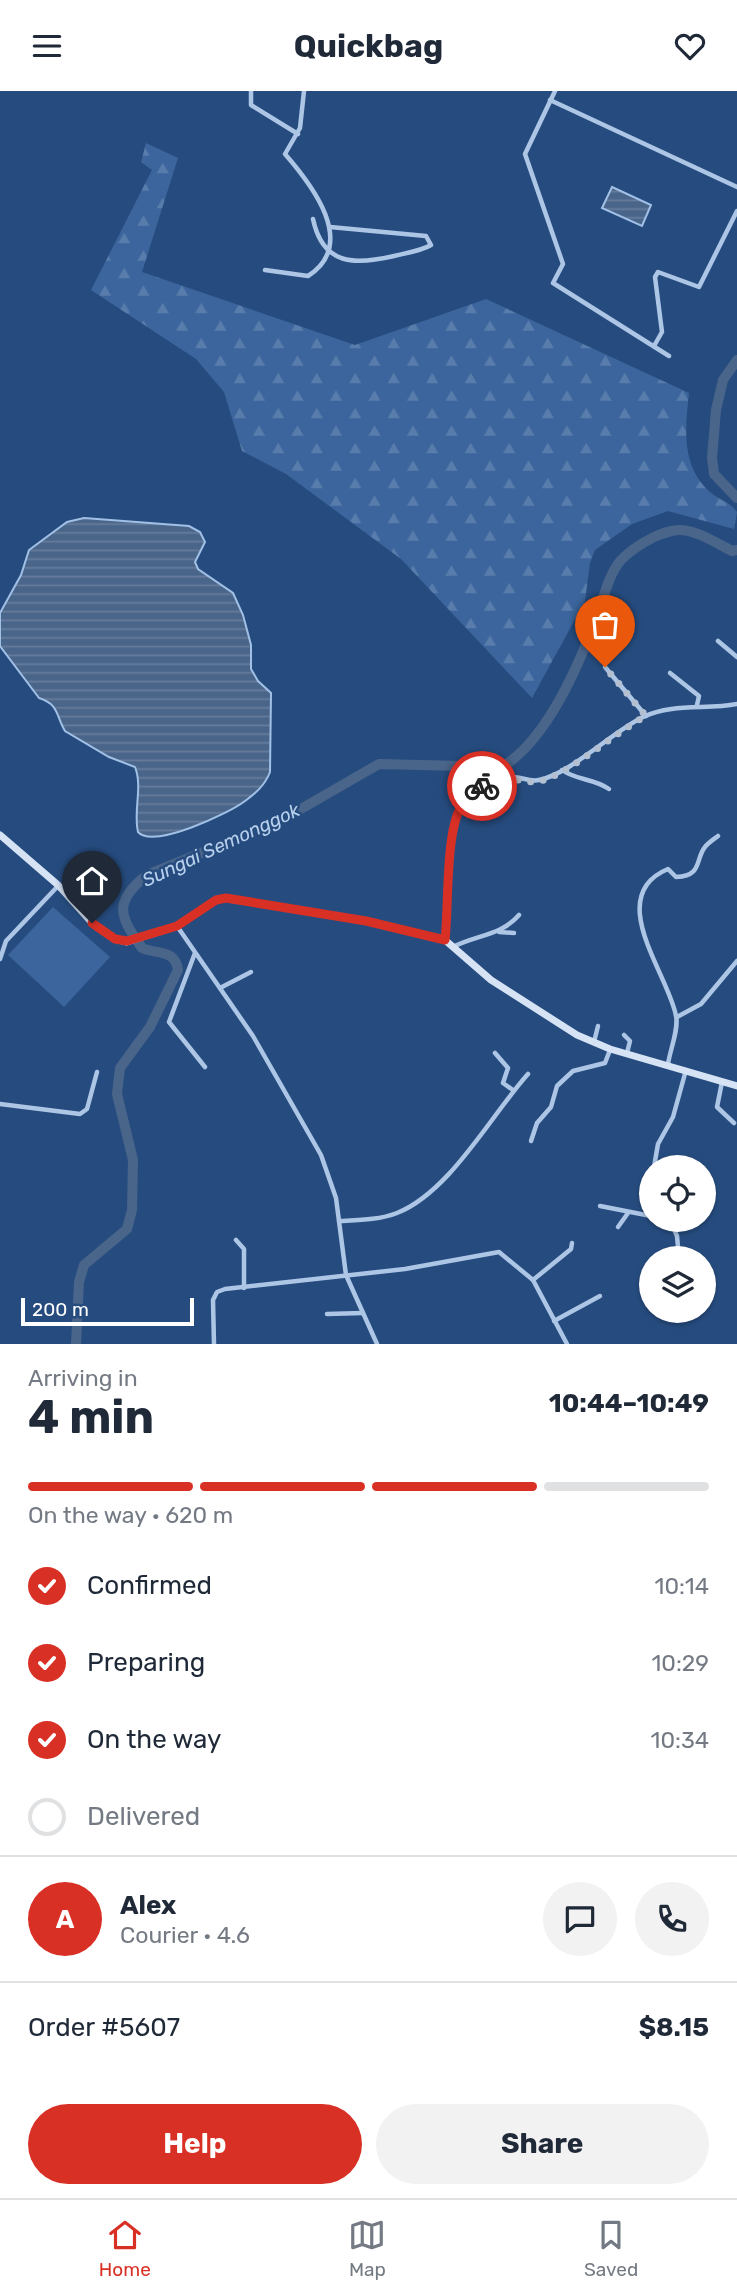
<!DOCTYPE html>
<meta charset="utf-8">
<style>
body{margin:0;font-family:Rubik,sans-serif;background:#f2f2f3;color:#1f2937;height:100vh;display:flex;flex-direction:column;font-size:26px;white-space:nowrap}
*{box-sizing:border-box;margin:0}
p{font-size:23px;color:#747a83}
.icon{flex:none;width:38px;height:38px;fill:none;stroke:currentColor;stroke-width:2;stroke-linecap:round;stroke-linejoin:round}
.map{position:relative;height:1253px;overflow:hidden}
.panel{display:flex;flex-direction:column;background:#fff;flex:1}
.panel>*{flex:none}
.controls{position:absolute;left:639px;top:1064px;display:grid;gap:14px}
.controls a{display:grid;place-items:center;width:77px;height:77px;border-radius:50%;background:#fff;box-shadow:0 2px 5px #0004;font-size:35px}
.scale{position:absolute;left:21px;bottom:18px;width:173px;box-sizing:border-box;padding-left:7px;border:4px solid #fff;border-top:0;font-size:19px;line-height:24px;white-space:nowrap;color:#fff;-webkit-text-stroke:5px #264c7f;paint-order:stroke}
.pin{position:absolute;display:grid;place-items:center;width:60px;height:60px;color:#fff;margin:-72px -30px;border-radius:50% 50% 50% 0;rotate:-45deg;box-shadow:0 0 7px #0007}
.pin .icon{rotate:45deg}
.courier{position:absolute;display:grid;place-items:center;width:70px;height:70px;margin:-35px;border:5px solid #d93025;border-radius:50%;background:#fff;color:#222;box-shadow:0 2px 9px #0007}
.head em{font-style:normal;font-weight:700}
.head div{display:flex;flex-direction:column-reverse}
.head{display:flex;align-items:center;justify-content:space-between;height:119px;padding:0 28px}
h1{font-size:46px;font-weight:700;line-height:52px}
.bar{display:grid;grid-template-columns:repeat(4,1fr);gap:10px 7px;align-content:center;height:84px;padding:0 28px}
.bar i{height:9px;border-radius:5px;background:#e0e1e3}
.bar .active{background:#d93025}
.bar p{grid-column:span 4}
.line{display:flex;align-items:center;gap:18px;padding:0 28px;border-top:2px solid #e0e1e3}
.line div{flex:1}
.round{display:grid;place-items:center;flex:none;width:74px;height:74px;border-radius:37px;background:#f2f2f3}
ol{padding:0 28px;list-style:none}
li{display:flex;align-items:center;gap:21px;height:77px}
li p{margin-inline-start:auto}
li .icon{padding:7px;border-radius:50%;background:#d93025;color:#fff;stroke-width:4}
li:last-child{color:#747a83}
li i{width:38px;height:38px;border:4px solid #e0e1e3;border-radius:50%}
.action{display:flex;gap:14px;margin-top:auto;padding:14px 28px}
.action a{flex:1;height:80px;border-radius:42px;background:#d93025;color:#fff;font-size:28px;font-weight:700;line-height:80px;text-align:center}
.action a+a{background:#f2f2f3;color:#1f2937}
header{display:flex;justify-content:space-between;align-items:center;height:91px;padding:0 28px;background:#fff;font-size:32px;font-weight:700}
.tab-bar{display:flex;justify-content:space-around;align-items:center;height:98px;border-top:2px solid #e0e1e3;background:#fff;font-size:19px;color:#747a83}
.tab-bar a{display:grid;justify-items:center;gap:4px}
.tab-bar .active{color:#d93025}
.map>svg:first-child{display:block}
.forest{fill:url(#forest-firs)}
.garden{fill:#3b659c}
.water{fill:url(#water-rules);stroke:#a1c0e6;stroke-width:2}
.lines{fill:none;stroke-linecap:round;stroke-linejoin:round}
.river{stroke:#4a658a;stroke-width:10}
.minor{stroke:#adc6e6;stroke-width:4.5}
.secondary{stroke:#d6e3f5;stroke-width:7}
.done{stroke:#b3c0d2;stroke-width:7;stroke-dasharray:0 12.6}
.route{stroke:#d93025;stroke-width:9}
.labels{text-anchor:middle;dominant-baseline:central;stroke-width:5;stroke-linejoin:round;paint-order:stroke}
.water-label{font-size:19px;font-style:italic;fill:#b8d0ed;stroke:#264c7f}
</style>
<header><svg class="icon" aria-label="menu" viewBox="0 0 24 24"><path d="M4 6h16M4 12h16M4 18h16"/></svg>Quickbag<svg class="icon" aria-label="heart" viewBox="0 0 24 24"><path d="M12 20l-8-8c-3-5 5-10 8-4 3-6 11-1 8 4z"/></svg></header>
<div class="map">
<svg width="737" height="1253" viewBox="0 0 737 1253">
<defs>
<pattern id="forest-firs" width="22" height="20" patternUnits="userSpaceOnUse" patternTransform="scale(1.75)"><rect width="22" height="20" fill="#3b659c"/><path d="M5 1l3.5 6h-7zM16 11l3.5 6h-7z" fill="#587cab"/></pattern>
<pattern id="water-rules" width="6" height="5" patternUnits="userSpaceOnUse" patternTransform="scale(1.75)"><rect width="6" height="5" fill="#4a658a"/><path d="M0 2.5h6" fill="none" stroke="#657c9c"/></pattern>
</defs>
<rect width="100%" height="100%" fill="#264c7f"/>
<!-- forest -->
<path class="forest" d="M146 52 178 67 142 181 355 254 486 208 689 302C685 338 681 375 710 401 719 409 730 411 737 421L734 438 668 420 632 433 595 459 590 472 585 510 532 607 401 468 286 383 242 360 224 301 196 268 91 199 152 79 141 71Z"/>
<!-- garden -->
<polygon class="garden" points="53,816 110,866 64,916 8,864"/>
<!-- water -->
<g class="water">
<polygon points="612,96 651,114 642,135 602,117"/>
<path d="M84 427 189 435 200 441 205 451 195 471 198 478 233 502 243 524 251 554V578L258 590 271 602 270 681C265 694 256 702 245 710 228 723 153 758 138 741 133 720 143 696 135 676L109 666 65 640C56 625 59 613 39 607L0 555V522L21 484 29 459 67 431Z"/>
</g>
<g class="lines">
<!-- river -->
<g class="river">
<polyline points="737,269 723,289 716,319 712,367 714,383 737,407"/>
<path d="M76 1253 79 1191 84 1174 127 1138 132 1119 133 1069 117 1003 120 977 150 936 178 879C175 858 158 864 142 857 119 825 113 811 147 784L280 730 379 673 502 676C547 649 578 576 596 528 603 510 608 484 621 469 633 457 655 443 672 440 691 435 716 452 732 460L737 459"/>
</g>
<!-- minor -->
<g class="minor">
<polyline points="251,0 251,14 298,43"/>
<polyline points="555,0 525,63 563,173 553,192 669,265"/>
<polyline points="550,9 737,96"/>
<path d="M313 128C323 175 355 174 394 165 406 162 421 160 431 154L426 145 330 136"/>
<path d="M265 179 308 185C358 153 312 94 285 63L300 37 304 0"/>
<polyline points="654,255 662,241 655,186 658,181 699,196 737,120"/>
<polyline points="718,550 737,566"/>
<polyline points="605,576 646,625"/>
<polyline points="670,582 699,605 697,614"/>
<path d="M562 679C578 690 593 687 609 698"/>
<polyline points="177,835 253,945 321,1064 336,1107 346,1184 377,1253"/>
<polyline points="499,841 514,842"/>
<path d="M445 849C449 816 445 737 463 712 474 697 494 685 513 686 522 686 529 691 539 689 570 683 612 641 643 626 673 612 706 619 737 613"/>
<path d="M453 856C476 844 501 845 519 824"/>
<polyline points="195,862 169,931 205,976"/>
<polyline points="0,868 6,850 58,795"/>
<polyline points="220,897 251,881"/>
<polyline points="677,926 701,913 737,870"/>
<polyline points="624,944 630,950 627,962"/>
<polyline points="594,951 598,935"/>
<polyline points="495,962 508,977 503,992 513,999"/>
<path d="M668 973C670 959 679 938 676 925 669 884 603 805 668 778L676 786C703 785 695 768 705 756 708 752 714 748 718 745"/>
<polyline points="722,991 717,1016 734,1032"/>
<polyline points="0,1013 80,1023 87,1018 97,981"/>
<polyline points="531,1050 537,1032 551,1016 557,995 573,980 605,972 610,959"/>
<polyline points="654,1076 658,1053 673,1026 686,979"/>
<polyline points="600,1115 651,1125"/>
<polyline points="670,1129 677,1145 679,1167"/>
<path d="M339 1130C358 1129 379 1129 397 1122 450 1101 491 1024 528 983"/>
<polyline points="618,1136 628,1122"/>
<polyline points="236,1149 244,1158 244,1197"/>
<polyline points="533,1189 571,1158 572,1152"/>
<polyline points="327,1223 363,1222"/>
<polyline points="554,1230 600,1205"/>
<polyline points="214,1253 213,1209 217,1201 225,1198 405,1178 499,1161 533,1189 567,1253"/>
</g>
<!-- secondary -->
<polyline class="secondary" points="0,744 58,794 92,832 115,848 127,851 177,835 216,809 226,807 366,830 445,849 491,889 577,944 610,958 737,995"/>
</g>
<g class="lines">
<!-- done -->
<path class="done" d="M482 695C509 679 517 694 540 690 569 683 616 641 646 625L605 576"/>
<!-- route -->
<path class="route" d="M92 832 115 848 127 850 177 835 216 809 226 807 366 830 445 849C449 815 445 740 462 714 467 706 475 701 482 695"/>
</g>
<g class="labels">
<!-- water labels -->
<g class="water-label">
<text transform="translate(221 754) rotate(-25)">Sungai Semonggok</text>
</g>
</g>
</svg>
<div class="controls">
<a><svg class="icon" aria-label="locate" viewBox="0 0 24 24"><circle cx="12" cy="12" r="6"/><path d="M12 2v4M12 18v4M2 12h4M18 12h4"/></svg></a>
<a><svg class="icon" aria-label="layers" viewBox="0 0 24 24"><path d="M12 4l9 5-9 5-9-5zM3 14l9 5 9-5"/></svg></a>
</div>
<div class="scale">200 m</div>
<div class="pin" style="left:605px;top:576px;background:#ea580c"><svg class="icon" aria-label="bag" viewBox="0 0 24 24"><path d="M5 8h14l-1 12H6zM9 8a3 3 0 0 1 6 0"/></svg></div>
<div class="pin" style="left:92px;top:832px;background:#1f2937"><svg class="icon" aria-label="home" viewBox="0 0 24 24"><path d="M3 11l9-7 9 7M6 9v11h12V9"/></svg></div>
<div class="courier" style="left:482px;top:695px"><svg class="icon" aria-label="bike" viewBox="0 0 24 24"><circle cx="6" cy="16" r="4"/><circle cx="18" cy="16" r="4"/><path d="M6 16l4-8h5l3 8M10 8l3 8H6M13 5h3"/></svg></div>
</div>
<section class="panel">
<div class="head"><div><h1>4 min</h1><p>Arriving in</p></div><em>10:44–10:49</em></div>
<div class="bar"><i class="active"></i><i class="active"></i><i class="active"></i><i></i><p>On the way · 620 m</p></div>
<ol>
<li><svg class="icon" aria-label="check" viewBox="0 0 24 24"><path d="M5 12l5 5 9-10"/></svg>Confirmed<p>10:14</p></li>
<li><svg class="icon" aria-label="check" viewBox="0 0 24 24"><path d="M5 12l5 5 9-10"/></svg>Preparing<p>10:29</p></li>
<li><svg class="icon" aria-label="check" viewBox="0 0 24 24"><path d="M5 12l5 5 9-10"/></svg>On the way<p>10:34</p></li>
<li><i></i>Delivered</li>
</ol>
<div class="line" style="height:126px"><b class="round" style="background:#d93025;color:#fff">A</b><div><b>Alex</b><p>Courier · 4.6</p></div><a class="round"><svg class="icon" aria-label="chat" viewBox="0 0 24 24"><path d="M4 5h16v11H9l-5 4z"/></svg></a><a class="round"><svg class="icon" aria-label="phone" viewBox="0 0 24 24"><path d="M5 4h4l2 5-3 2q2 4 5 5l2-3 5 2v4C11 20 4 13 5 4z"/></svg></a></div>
<div class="line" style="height:91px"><div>Order #5607</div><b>$8.15</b></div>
<div class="action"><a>Help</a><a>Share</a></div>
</section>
<nav class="tab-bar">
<a class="active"><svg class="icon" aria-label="home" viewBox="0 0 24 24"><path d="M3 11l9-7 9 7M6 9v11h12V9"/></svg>Home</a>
<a><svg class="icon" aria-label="map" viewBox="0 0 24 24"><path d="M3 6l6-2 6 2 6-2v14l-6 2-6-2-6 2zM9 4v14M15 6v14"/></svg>Map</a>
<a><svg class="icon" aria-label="saved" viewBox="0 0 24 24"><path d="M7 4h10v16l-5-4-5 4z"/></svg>Saved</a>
</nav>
